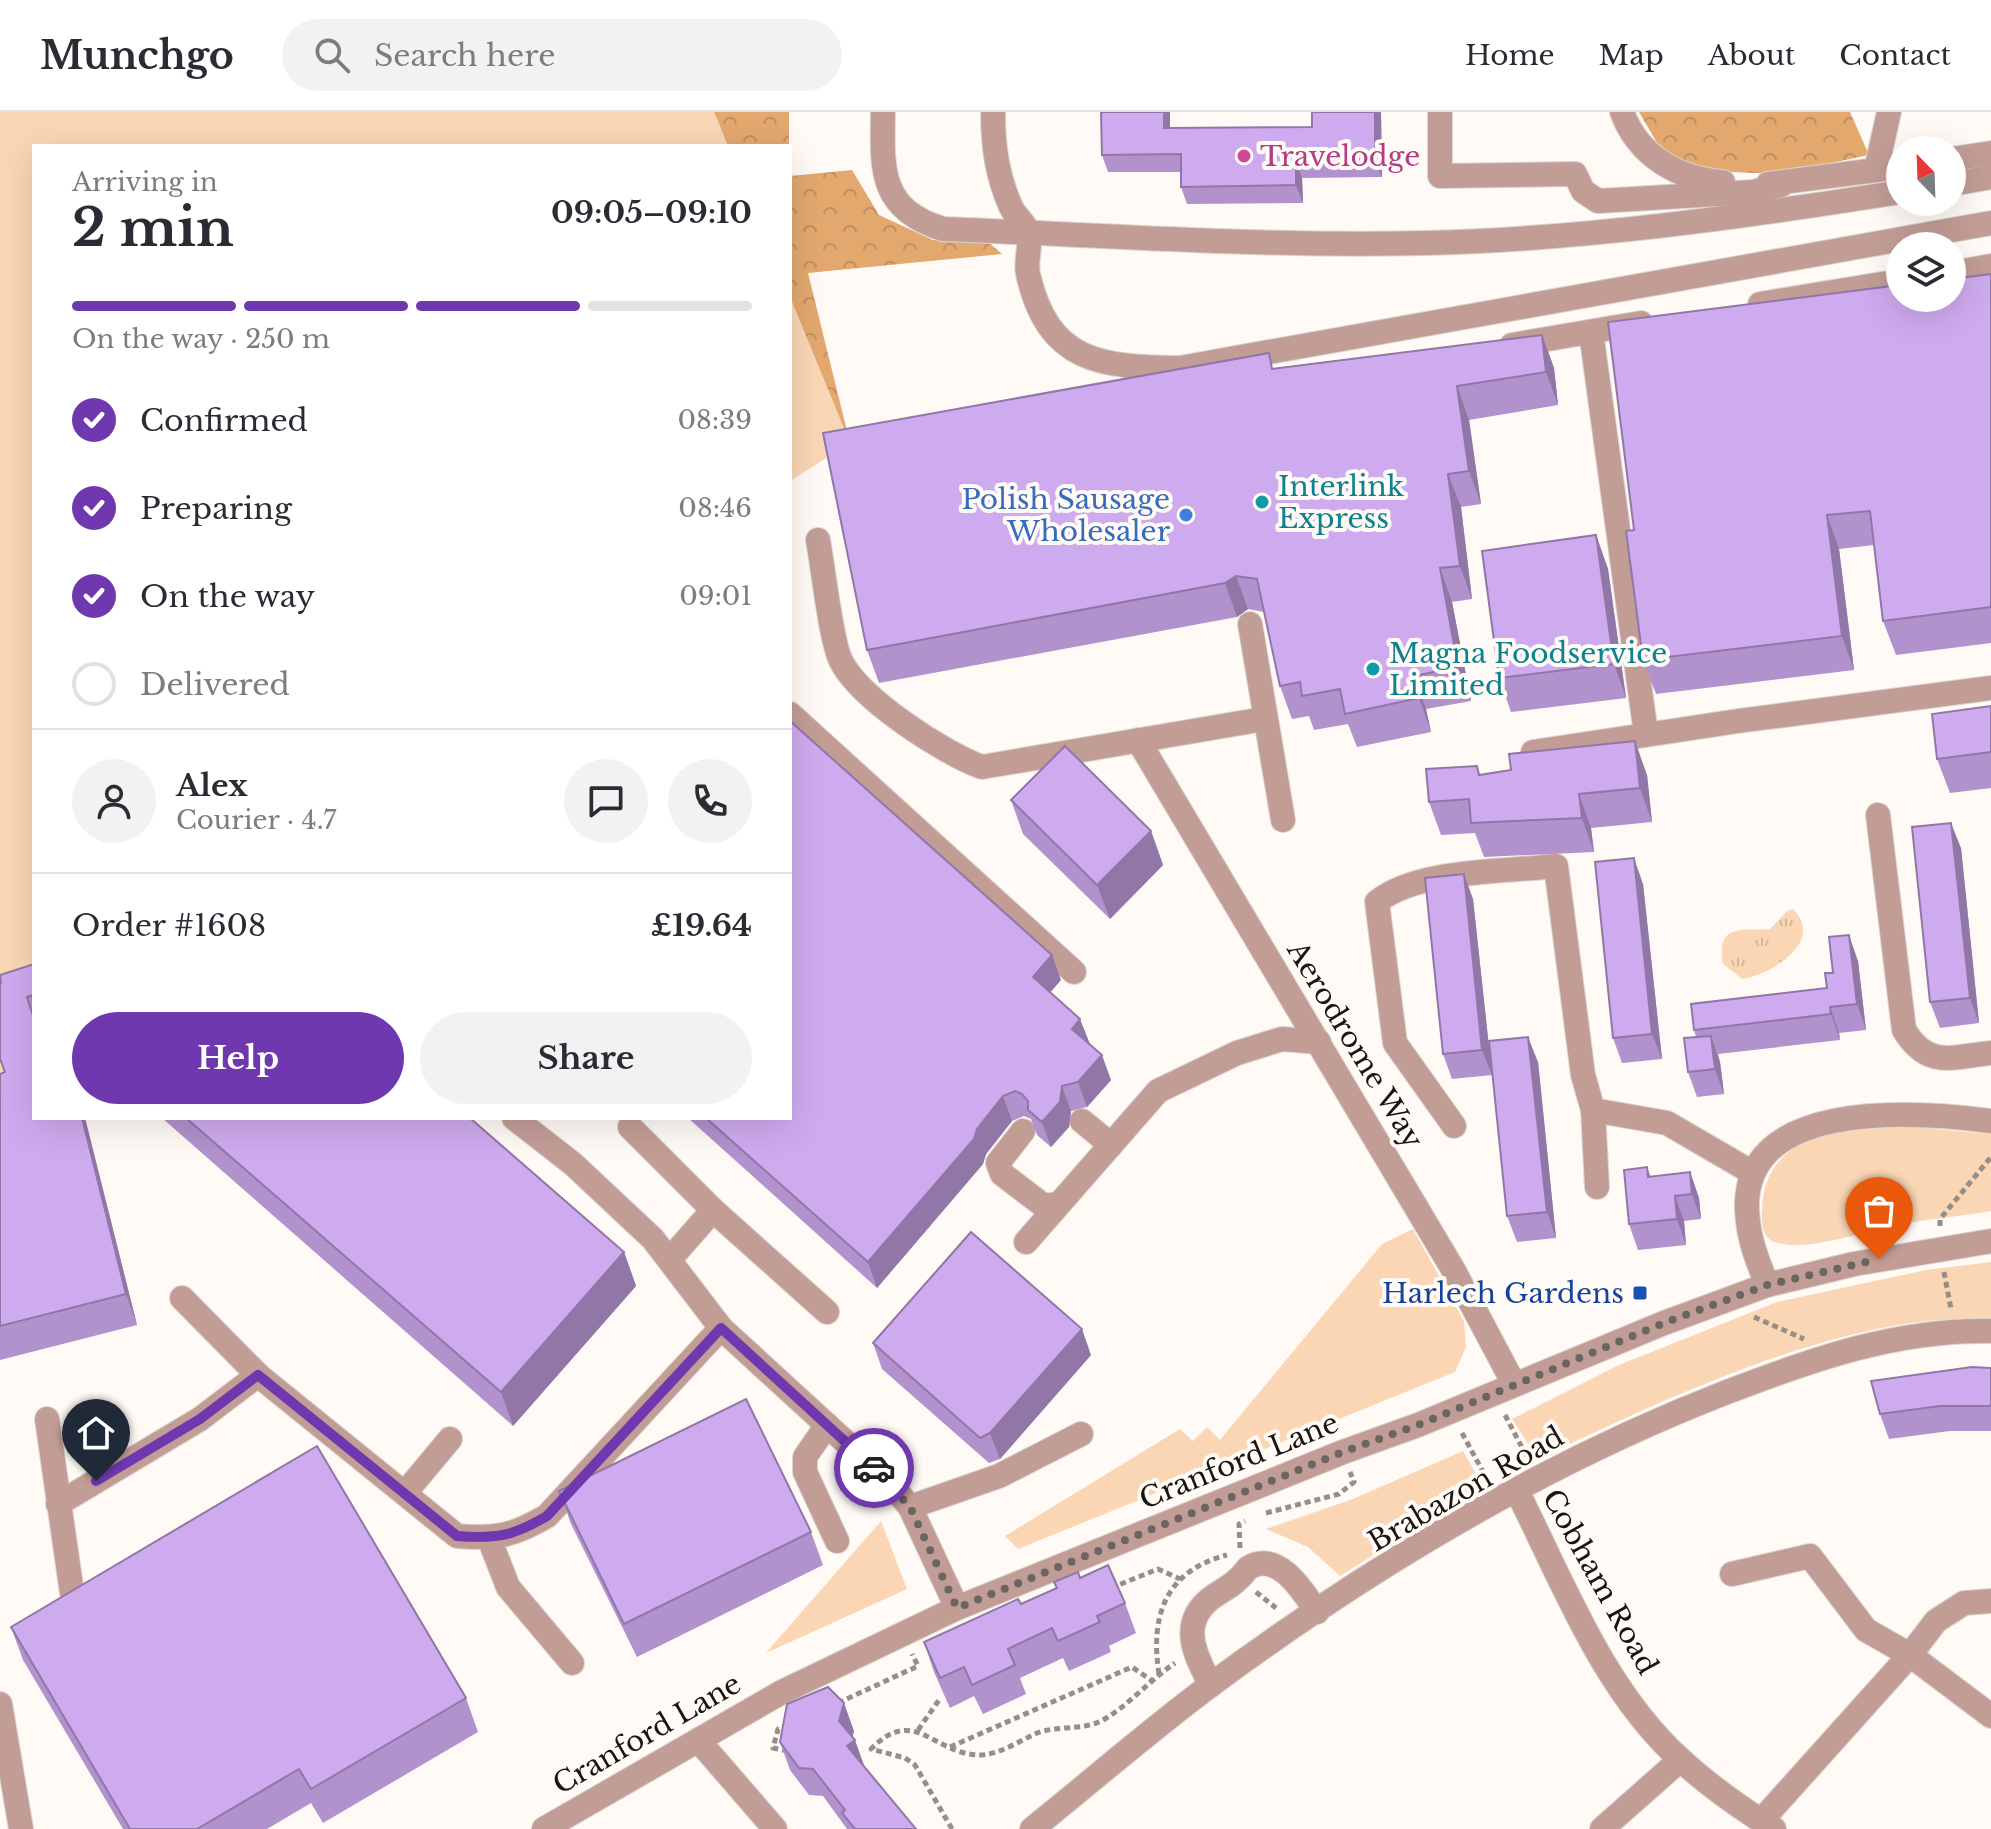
<!DOCTYPE html>
<meta charset="utf-8">
<style>
body{margin:0;font-family:"Libre Baskerville",serif;background:#f2f2f3;color:#2b2b33;height:100vh;display:flex;flex-direction:column;font-size:30px;white-space:nowrap}
*{box-sizing:border-box;margin:0}
p{font-size:26px;color:#7c7c81}
.icon{flex:none;width:44px;height:44px;fill:none;stroke:currentColor;stroke-width:2;stroke-linecap:round;stroke-linejoin:round}
.map{position:relative;flex:1;overflow:hidden}
.details{position:absolute;left:32px;top:32px;width:760px;height:976px;display:flex;flex-direction:column;background:#fff;border-radius:0px;box-shadow:0 8px 32px #0002}
.details>*{flex:none}
.needle{width:52px;rotate:337deg}
.controls{position:absolute;left:1886px;top:24px;display:grid;gap:16px}
.controls a{display:grid;place-items:center;width:80px;height:80px;border-radius:50%;background:#fff;box-shadow:0 8px 32px #0002;font-size:40px}
.pin{position:absolute;display:grid;place-items:center;width:68px;height:68px;color:#fff;margin:-82px -34px;border-radius:50% 50% 50% 0;rotate:-45deg;box-shadow:0 0 8px #0007}
.pin .icon{rotate:45deg}
.courier{position:absolute;display:grid;place-items:center;width:80px;height:80px;margin:-40px;border:6px solid #6f38af;border-radius:50%;background:#fff;color:#222;box-shadow:0 2px 10px #0007}
.head em{font-style:normal;font-weight:700}
.head div{display:flex;flex-direction:column-reverse}
.head{display:flex;align-items:center;justify-content:space-between;height:136px;padding:0 40px}
h1{font-size:52px;font-weight:700;line-height:60px}
.bar{display:grid;grid-template-columns:repeat(4,1fr);gap:12px 8px;align-content:center;height:96px;padding:0 40px}
.bar i{height:10px;border-radius:6px;background:#e1e1e2}
.bar .active{background:#6f38af}
.bar p{grid-column:span 4}
.line{display:flex;align-items:center;gap:20px;padding:0 40px;border-top:2px solid #e1e1e2}
.line div{flex:1}
.round{display:grid;place-items:center;flex:none;width:84px;height:84px;border-radius:42px;background:#f2f2f3}
ol{padding:0 40px;list-style:none}
li{display:flex;align-items:center;gap:24px;height:88px}
li p{margin-inline-start:auto}
li .icon{padding:8px;border-radius:50%;background:#6f38af;color:#fff;stroke-width:4}
li:last-child{color:#7c7c81}
li i{width:44px;height:44px;border:4px solid #e1e1e2;border-radius:50%}
.button{display:flex;gap:16px;margin-top:auto;padding:16px 40px}
.button a{flex:1;height:92px;border-radius:48px;background:#6f38af;color:#fff;font-size:32px;font-weight:700;line-height:92px;text-align:center}
.button a+a{background:#f2f2f3;color:#2b2b33}
header{display:flex;align-items:center;gap:48px;box-sizing:border-box;height:112px;padding:0 40px;background:#fff;border-bottom:2px solid #e1e1e2}
header strong{font-size:38px}
nav{display:flex;gap:44px;margin-inline-start:auto;font-size:28px}
.search{width:560px;height:72px;background:#f2f2f3;display:flex;align-items:center;gap:20px;box-sizing:border-box;padding:0 28px;border-radius:44px;color:#7c7c81;font-size:30px}
.map>svg:first-child{display:block}
.grass{fill:#fad6b4}
.forest{fill:url(#forest-crowns)}
.park{fill:url(#park-tufts)}
.lines{fill:none;stroke-linecap:round;stroke-linejoin:round}
.minor-casing{stroke:#dad5d1;stroke-width:26}
.path{stroke:#948f8b;stroke-width:5;stroke-dasharray:6 4;stroke-linecap:butt}
.minor{stroke:#c29d96;stroke-width:24}
.wall{fill:#b192cd}
.shaded-wall{fill:#9077a7}
.building{fill:#ceaaee;stroke:#9077a7;stroke-width:2}
.done{stroke:#6a6561;stroke-width:8;stroke-dasharray:0 14.4}
.route{stroke:#6f38af;stroke-width:10}
.hotel-dot{fill:#d1479c;stroke:#fffaf5;stroke-width:3}
.culture-dot{fill:#0f9aa8;stroke:#fffaf5;stroke-width:3}
.shop-dot{fill:#3f7fe0;stroke:#fffaf5;stroke-width:3}
.transit-dot{fill:#1a4fb4;stroke:#fffaf5;stroke-width:3}
.labels{text-anchor:middle;dominant-baseline:central;stroke-width:8;stroke-linejoin:round;paint-order:stroke}
.hotel-label{font-size:28px;fill:#b23c85;stroke:#fffaf5;text-anchor:start}
.culture-label{font-size:28px;fill:#0d838f;stroke:#fffaf5;text-anchor:start}
.shop-label{font-size:28px;fill:#366cbe;stroke:#fffaf5;text-anchor:end}
.street-label{font-size:28px;fill:#191511;stroke:#fffaf5}
.transit-label{font-size:28px;fill:#164399;stroke:#fffaf5;text-anchor:end}
</style>
<header>
<strong>Munchgo</strong>
<div class="search"><svg class="icon" aria-label="search" viewBox="0 0 24 24"><circle cx="10" cy="10" r="6"/><path d="M15 15l6 6"/></svg>Search here</div>
<nav><a>Home</a><a>Map</a><a>About</a><a>Contact</a></nav>
</header>
<div class="map">
<svg width="1991" height="1717" viewBox="0 0 1991 1717">
<defs>
<pattern id="forest-crowns" width="20" height="18" patternUnits="userSpaceOnUse" patternTransform="scale(2)"><rect width="20" height="18" fill="#e2a86e"/><path d="M2 6a3 3 0 1 1 6 0M12 15a3 3 0 1 1 6 0" fill="none" stroke="#c1905e"/></pattern>
<pattern id="park-tufts" width="24" height="20" patternUnits="userSpaceOnUse" patternTransform="scale(2)"><rect width="24" height="20" fill="#fad6b4"/><path d="M3 7l-1-3M5 7V3M7 7l1-3M15 17l-1-3M17 17v-4M19 17l1-3" fill="none" stroke="#d6b79a"/></pattern>
</defs>
<rect width="100%" height="100%" fill="#fffaf5"/>
<!-- grass -->
<g class="grass">
<polygon points="0,0 714,0 728,34 34,34 34,977 0,983"/>
<polygon points="790,185 850,331 790,369"/>
<path d="M1910 1015 1991 1022V1099C1961 1104 1931 1107 1901 1112 1866 1118 1808 1141 1775 1130 1762 1126 1762 1112 1762 1100 1763 1016 1849 1018 1910 1015Z"/>
<polygon points="1413,1117 1464,1209 1466,1235 1455,1260 1018,1437 1005,1424 1180,1317 1193,1329 1207,1315 1220,1328 1382,1132"/>
<path d="M1991 1150V1207C1847 1199 1667 1286 1538 1347L1512 1307 1619 1253 1777 1190 1926 1158Z"/>
<polygon points="1463,1339 1483,1374 1340,1464 1308,1435 1266,1417 1353,1387"/>
<polygon points="881,1409 907,1477 766,1541"/>
</g>
<!-- forest -->
<g class="forest">
<polygon points="714,0 789,0 789,34 728,34"/>
<polygon points="1639,0 1850,0 1869,43 1779,62 1707,59 1664,43"/>
<polygon points="852,58 879,103 933,128 988,130 1002,142 808,161 850,331 790,185 790,64"/>
</g>
<!-- park -->
<path class="park" d="M1793 797C1826 830 1770 863 1742 867L1723 852C1716 811 1741 819 1770 817L1787 799Z"/>
<g class="lines">
<!-- minor casing -->
<g class="minor-casing">
<g id="minor">
<path d="M883 0C882 58 879 97 943 117 1103 123 1265 135 1426 131 1585 127 1743 105 1900 80"/>
<path d="M993 0C993 34 997 64 1011 95 1015 104 1025 111 1028 120 1032 132 1025 149 1028 162 1048 251 1101 255 1180 256L1991 111"/>
<polyline points="1440,0 1440,64 1575,62 1583,79 1598,89 1753,80 1781,73"/>
<path d="M1622 0C1638 44 1678 67 1723 70"/>
<polyline points="1952,47 1991,41"/>
<polyline points="1876,58 1889,0"/>
<polyline points="1768,72 1900,55"/>
<polyline points="1952,72 1991,65"/>
<polyline points="1952,161 1991,154"/>
<polyline points="1760,192 1900,169"/>
<polyline points="1591,220 1646,622"/>
<polyline points="1512,233 1641,211"/>
<path d="M818 428C823 454 831 530 841 549 860 587 943 641 982 655L1264 607"/>
<polyline points="1250,512 1283,708"/>
<polyline points="790,602 1074,860"/>
<polyline points="1138,628 1454,1159 1514,1272"/>
<polyline points="1533,640 1738,609 1991,576"/>
<path d="M1878 703 1904 918C1928 957 1951 945 1991 941"/>
<polyline points="1593,998 1597,1075"/>
<polyline points="514,1006 573,1052 653,1127 721,1216 887,1368 910,1395 957,1496"/>
<polyline points="1082,1009 1111,1033"/>
<path d="M1454 1014 1395 931 1377 790C1417 757 1505 760 1556 754L1583 963 1593 998 1667 1011 1753 1061"/>
<polyline points="630,1015 713,1098 671,1146"/>
<polyline points="1023,1019 998,1051 1002,1062 1044,1094 1059,1092"/>
<polyline points="713,1098 827,1200"/>
<polyline points="1026,1130 1158,979 1237,941 1282,927 1319,930"/>
<path d="M1767 1173C1759 1152 1750 1131 1748 1109 1731 985 1915 999 1991 1009"/>
<path d="M182 1186 258 1263 457 1424C496 1427 513 1424 547 1404L721 1216"/>
<polyline points="47,1307 72,1481"/>
<polyline points="827,1313 805,1345 805,1360 837,1429"/>
<path d="M1517 1379C1563 1470 1603 1578 1681 1648 1708 1673 1742 1697 1774 1717"/>
<polyline points="405,1381 450,1327"/>
<polyline points="58,1392 200,1307 258,1263"/>
<polyline points="910,1395 999,1364 1081,1322"/>
<polyline points="489,1426 508,1475 572,1551"/>
<polyline points="1732,1462 1810,1444 1866,1518 1910,1543 1991,1604"/>
<path d="M1211 1573C1194 1542 1178 1509 1214 1484 1228 1475 1238 1470 1248 1456 1277 1437 1303 1479 1317 1500"/>
<polyline points="0,1592 21,1717"/>
<polyline points="698,1628 775,1717"/>
<polyline points="1761,1709 1910,1543 1936,1509 1964,1491 1991,1489"/>
<polyline points="544,1717 782,1580 957,1496 1343,1340 1418,1313 1664,1211 1767,1173 1854,1152 1991,1129"/>
<path d="M1032 1717C1092 1669 1150 1618 1212 1572 1369 1456 1544 1351 1727 1280 1813 1247 1898 1217 1991 1219"/>
<polyline points="1602,1717 1680,1648"/>
</g>
</g>
<!-- path -->
<g class="path">
<polyline points="1940,1114 1940,1107 1991,1045"/>
<polyline points="1944,1160 1951,1197"/>
<polyline points="1754,1205 1804,1227"/>
<polyline points="1505,1303 1528,1347"/>
<polyline points="1462,1321 1488,1369"/>
<polyline points="1266,1401 1339,1382 1354,1370 1350,1360"/>
<polyline points="1240,1436 1239,1412 1245,1409"/>
<polyline points="1111,1476 1158,1457 1180,1467"/>
<polyline points="1256,1480 1276,1496"/>
<path d="M1159 1562C1150 1504 1165 1459 1227 1443"/>
<polyline points="838,1591 918,1554 912,1542"/>
<polyline points="918,1618 939,1588"/>
<polyline points="950,1635 1132,1555 1151,1568"/>
<polyline points="788,1639 773,1636 778,1617 789,1613"/>
<path d="M952 1717 915 1653 905 1646 871 1637C915 1592 933 1643 981 1643 1001 1642 1019 1629 1037 1621 1058 1613 1083 1619 1103 1608 1129 1593 1150 1568 1175 1551"/>
</g>
<!-- minor -->
<use href="#minor" class="minor"/>
</g>
<!-- wall -->
<g class="wall">
<polygon points="1312,0 1381,0 1382,65 1302,66 1303,91 1187,92 1181,75 1181,60 1108,60 1102,43 1170,16 1312,15"/>
<polygon points="1991,162 1991,531 1896,543 1883,509 1874,433 1839,437 1854,558 1656,582 1643,548 1634,418"/>
<polygon points="1542,223 1554,256 1558,293 1469,308 1481,392 1461,395 1472,487 1452,490 1471,589 1426,597 1431,620 1357,635 1348,612 1314,618 1309,604 1292,607 1280,574 1264,500 1248,497 1237,505 879,571 867,538 1275,256"/>
<polygon points="1596,423 1608,457 1626,586 1511,600 1499,566"/>
<polygon points="1991,594 1991,676 1950,681 1937,647"/>
<polygon points="1477,654 1480,663 1647,663 1652,710 1591,716 1594,740 1484,745 1475,721 1441,723 1429,690"/>
<polygon points="1011,688 1151,719 1163,753 1110,807 1023,722"/>
<polygon points="1961,736 1979,911 1940,916 1930,890"/>
<polygon points="1643,772 1662,947 1622,951 1613,926"/>
<polygon points="1473,787 1492,963 1452,967 1443,942"/>
<polygon points="1858,849 1866,918 1839,921 1840,928 1718,942 1720,950 1724,982 1697,985 1688,960 1696,925 1694,918 1827,876 1833,861"/>
<polygon points="34,852 34,1006 85,1006 137,1213 0,1248 0,962 5,960 1,871"/>
<polygon points="1061,868 1050,880 1089,932 1111,968 1087,995 1071,999 1069,1015 1051,1035 1037,1023 1031,1007 1024,1004 1012,1009 986,1042 983,1052 877,1176 688,1006 790,1006"/>
<polygon points="1538,950 1556,1126 1517,1130 1507,1104"/>
<polygon points="162,1006 470,1006 624,1140 636,1174 513,1314"/>
<polygon points="1647,1055 1651,1065 1690,1060 1699,1086 1701,1107 1684,1109 1686,1133 1638,1138 1629,1112"/>
<polygon points="873,1231 1091,1243 1000,1347 989,1351 882,1257"/>
<polygon points="1991,1256 1991,1319 1950,1319 1889,1327 1880,1302"/>
<polygon points="559,1379 811,1420 823,1453 637,1545 571,1412"/>
<polygon points="1080,1466 1125,1491 1136,1521 1109,1534 1111,1540 1069,1559 1063,1546 1020,1566 1026,1582 983,1602 974,1584 950,1596 934,1560 924,1530 1021,1492"/>
<polygon points="11,1515 466,1586 478,1620 323,1711 311,1691 267,1717 123,1717 23,1548"/>
<polygon points="854,1619 852,1625 864,1656 916,1717 847,1717 823,1684 809,1683 790,1658 780,1630"/>
</g>
<!-- shaded-wall -->
<g class="shaded-wall">
<polygon points="1164,0 1170,0 1170,34 1164,16"/>
<polygon points="1375,0 1381,0 1382,65 1375,48"/>
<polygon points="1296,49 1302,66 1303,91 1296,73"/>
<polygon points="1542,223 1554,256 1558,293 1546,260"/>
<polygon points="1457,274 1469,308 1481,392 1469,359"/>
<polygon points="1448,362 1461,395 1472,487 1460,454"/>
<polygon points="1827,403 1839,437 1854,558 1842,524"/>
<polygon points="1596,423 1608,457 1626,586 1614,552"/>
<polygon points="1440,456 1452,490 1471,589 1458,555"/>
<polygon points="1236,464 1248,497 1237,505 1225,471"/>
<polygon points="1414,564 1426,597 1431,620 1419,586"/>
<polygon points="1635,629 1647,663 1652,710 1640,676"/>
<polygon points="1579,682 1591,716 1594,740 1582,706"/>
<polygon points="1951,711 1961,736 1979,911 1970,886"/>
<polygon points="1151,719 1163,753 1110,807 1097,773"/>
<polygon points="1634,746 1643,772 1662,947 1652,922"/>
<polygon points="1464,762 1473,787 1492,963 1482,938"/>
<polygon points="1849,823 1858,849 1866,918 1857,892"/>
<polygon points="1052,843 1061,868 1042,890 1033,865"/>
<polygon points="1830,895 1839,921 1840,928 1831,902"/>
<polygon points="1080,907 1090,932 1072,917"/>
<polygon points="1711,924 1720,950 1724,982 1715,957"/>
<polygon points="1528,925 1538,950 1556,1126 1547,1100"/>
<polygon points="1102,943 1111,968 1087,995 1078,970"/>
<polygon points="1062,974 1071,999 1069,1015 1051,1035 1042,1010"/>
<polygon points="1003,984 1012,1009 986,1042 983,1052 877,1176 868,1150"/>
<polygon points="82,1006 85,1006 137,1213 126,1182"/>
<polygon points="1690,1060 1699,1086 1701,1107 1692,1082"/>
<polygon points="1675,1084 1684,1109 1686,1133 1677,1107"/>
<polygon points="624,1140 636,1174 513,1314 501,1280"/>
<polygon points="1082,1217 1091,1243 1000,1347 990,1321"/>
<polygon points="844,1591 854,1619 850,1632 855,1628 865,1656 847,1634 839,1609"/>
</g>
<!-- building -->
<g class="building">
<polygon points="1101,0 1164,0 1164,16 1312,15 1312,0 1375,0 1375,48 1296,49 1296,73 1181,75 1181,42 1102,43"/>
<polygon points="1991,162 1991,495 1883,509 1870,399 1827,403 1842,524 1643,548 1626,419 1634,418 1608,210 1900,173 1900,186 1952,186 1952,167"/>
<polygon points="1542,223 1546,260 1457,274 1469,359 1448,362 1460,454 1440,456 1458,555 1414,564 1419,586 1345,602 1340,577 1302,584 1300,570 1280,574 1257,467 1236,464 1225,471 867,538 823,321 1269,241 1272,257"/>
<polygon points="1596,423 1614,552 1499,566 1482,439"/>
<polygon points="1991,594 1991,640 1937,647 1932,602"/>
<polygon points="790,609 1052,843 1033,865 1080,907 1072,917 1102,943 1078,970 1062,974 1060,990 1042,1010 1028,998 1028,989 1022,982 1015,979 1003,984 977,1017 974,1027 868,1150 706,1006 790,1006"/>
<polygon points="1635,629 1640,676 1579,682 1582,706 1471,711 1469,687 1429,690 1426,657 1477,654 1479,663 1511,658 1509,642"/>
<polygon points="1065,634 1151,719 1097,773 1011,688"/>
<polygon points="1951,711 1970,886 1930,890 1912,715"/>
<polygon points="1634,746 1652,922 1613,926 1595,750"/>
<polygon points="1464,762 1482,938 1443,942 1425,766"/>
<polygon points="1849,823 1857,892 1830,895 1831,902 1694,918 1691,892 1827,876 1825,861 1833,861 1829,825"/>
<polygon points="34,852 34,883 27,885 34,907 34,1006 82,1006 126,1182 0,1214 0,962 5,960 0,947 0,872 1,871 0,863"/>
<polygon points="1711,924 1715,957 1688,960 1684,926"/>
<polygon points="1528,925 1547,1100 1507,1104 1489,929"/>
<polygon points="186,1006 470,1006 624,1140 501,1280"/>
<polygon points="1647,1055 1648,1065 1690,1060 1692,1082 1675,1084 1677,1107 1629,1112 1624,1058"/>
<polygon points="971,1120 1082,1217 990,1321 980,1326 873,1231"/>
<polygon points="1972,1255 1991,1256 1991,1294 1940,1294 1880,1302 1871,1269"/>
<polygon points="746,1287 811,1420 624,1512 559,1379"/>
<polygon points="317,1334 466,1586 311,1677 299,1657 197,1717 130,1717 11,1515"/>
<polygon points="1108,1453 1125,1491 1097,1504 1100,1510 1058,1529 1052,1516 1008,1537 1015,1553 972,1573 964,1555 940,1566 924,1530 1018,1487 1021,1492 1057,1476 1054,1470 1078,1460 1080,1466"/>
<polygon points="828,1575 844,1591 839,1609 855,1628 847,1634 916,1717 855,1717 842,1701 845,1698 813,1657 799,1656 780,1630 787,1592"/>
</g>
<g class="lines">
<!-- done -->
<polyline class="done" points="874,1356 910,1395 957,1496 1343,1340 1418,1313 1664,1211 1767,1173 1879,1147"/>
<!-- route -->
<path class="route" d="M96 1369 200 1307 258 1263 457 1424C497 1427 513 1424 547 1404L721 1216 874 1356"/>
</g>
<!-- markers -->
<circle class="hotel-dot" cx="1244" cy="44" r="8"/>
<g class="culture-dot">
<circle cx="1262" cy="390" r="8"/>
<circle cx="1373" cy="557" r="8"/>
</g>
<circle class="shop-dot" cx="1186" cy="403" r="8"/>
<rect class="transit-dot" x="1632" y="1173" width="16" height="16" rx="4"/>
<g class="labels">
<!-- hotel labels -->
<g class="hotel-label">
<text x="1260" y="44">Travelodge</text>
</g>
<!-- culture labels -->
<g class="culture-label">
<text x="1278" y="374">Interlink<tspan x="1278" dy="32">Express</tspan></text>
<text x="1389" y="541">Magna Foodservice<tspan x="1389" dy="32">Limited</tspan></text>
</g>
<!-- shop labels -->
<g class="shop-label">
<text x="1170" y="387">Polish Sausage<tspan x="1170" dy="32">Wholesaler</tspan></text>
</g>
<!-- street labels -->
<g class="street-label">
<text transform="translate(1355 933) rotate(59)">Aerodrome Way</text>
<text transform="translate(1239 1349) rotate(-22)">Cranford Lane</text>
<text transform="translate(1466 1377) rotate(-30)">Brabazon Road</text>
<text transform="translate(1600 1470) rotate(61)">Cobham Road</text>
<text transform="translate(647 1622) rotate(-30)">Cranford Lane</text>
</g>
<!-- transit labels -->
<g class="transit-label">
<text x="1624" y="1181">Harlech Gardens</text>
</g>
</g>
</svg>
<div class="controls">
<a><svg class="needle" viewBox="-14 -14 28 28"><path d="M0-13l5 13h-10z" fill="#e53935"/><path d="M0 13l5-13h-10z" fill="#7c7c81"/></svg></a>
<a><svg class="icon" aria-label="layers" viewBox="0 0 24 24"><path d="M12 4l9 5-9 5-9-5zM3 14l9 5 9-5"/></svg></a>
</div>
<div class="pin" style="left:1879px;top:1147px;background:#ea580c"><svg class="icon" aria-label="bag" viewBox="0 0 24 24"><path d="M5 8h14l-1 12H6zM9 8a3 3 0 0 1 6 0"/></svg></div>
<div class="pin" style="left:96px;top:1369px;background:#1f2937"><svg class="icon" aria-label="home" viewBox="0 0 24 24"><path d="M3 11l9-7 9 7M6 9v11h12V9"/></svg></div>
<div class="courier" style="left:874px;top:1356px"><svg class="icon" aria-label="car" viewBox="0 0 24 24"><path d="M5 17H2v-5l4-1 3-4h7l3 4 3 1v5h-3M9 17h6M6 11h13"/><circle cx="7" cy="17" r="2"/><circle cx="17" cy="17" r="2"/></svg></div>
<section class="details">
<div class="head"><div><h1>2 min</h1><p>Arriving in</p></div><em>09:05–09:10</em></div>
<div class="bar"><i class="active"></i><i class="active"></i><i class="active"></i><i></i><p>On the way · 250 m</p></div>
<ol>
<li><svg class="icon" aria-label="check" viewBox="0 0 24 24"><path d="M5 12l5 5 9-10"/></svg>Confirmed<p>08:39</p></li>
<li><svg class="icon" aria-label="check" viewBox="0 0 24 24"><path d="M5 12l5 5 9-10"/></svg>Preparing<p>08:46</p></li>
<li><svg class="icon" aria-label="check" viewBox="0 0 24 24"><path d="M5 12l5 5 9-10"/></svg>On the way<p>09:01</p></li>
<li><i></i>Delivered</li>
</ol>
<div class="line" style="height:144px"><a class="round"><svg class="icon" aria-label="person" viewBox="0 0 24 24"><circle cx="12" cy="8" r="4"/><path d="M4 21q1-7 8-7t8 7"/></svg></a><div><b>Alex</b><p>Courier · 4.7</p></div><a class="round"><svg class="icon" aria-label="chat" viewBox="0 0 24 24"><path d="M4 5h16v11H9l-5 4z"/></svg></a><a class="round"><svg class="icon" aria-label="phone" viewBox="0 0 24 24"><path d="M5 4h4l2 5-3 2q2 4 5 5l2-3 5 2v4C11 20 4 13 5 4z"/></svg></a></div>
<div class="line" style="height:104px"><div>Order #1608</div><b>£19.64</b></div>
<div class="button"><a>Help</a><a>Share</a></div>
</section>
</div>
